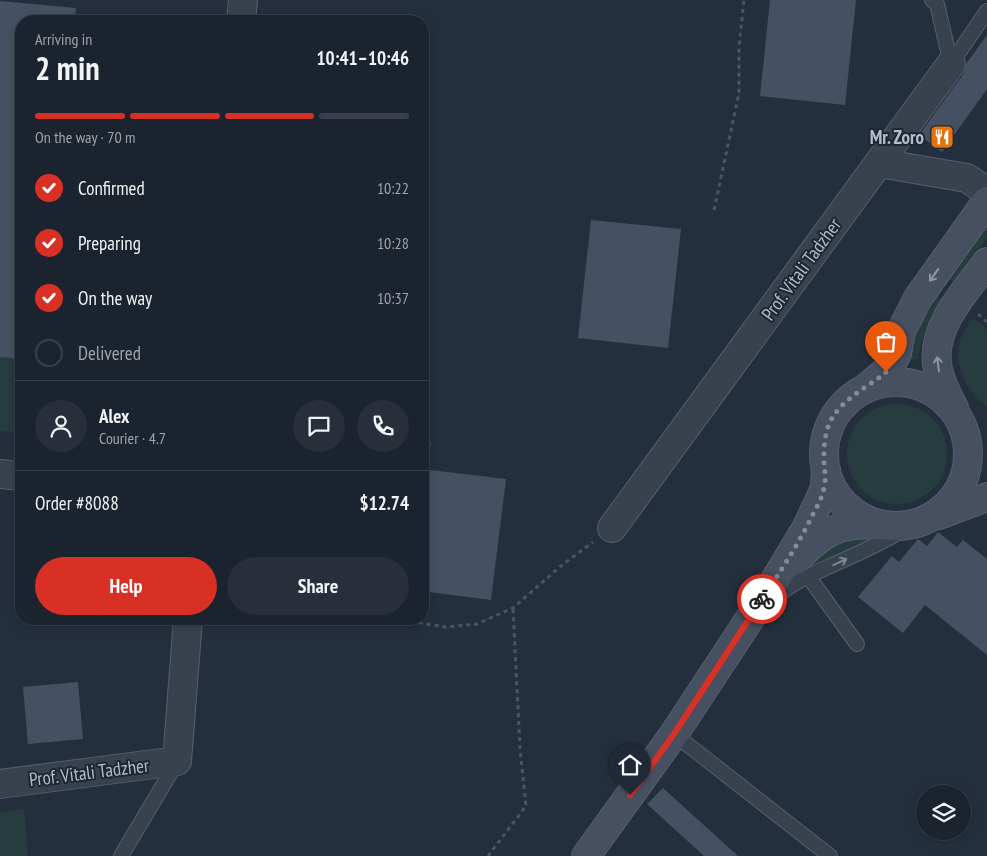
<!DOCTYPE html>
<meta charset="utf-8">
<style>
body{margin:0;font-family:"PT Sans Narrow",sans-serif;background:#282f3a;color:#f1f3f6;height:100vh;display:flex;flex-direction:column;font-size:19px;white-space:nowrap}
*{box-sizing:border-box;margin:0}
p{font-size:16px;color:#a0a4aa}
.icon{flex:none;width:28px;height:28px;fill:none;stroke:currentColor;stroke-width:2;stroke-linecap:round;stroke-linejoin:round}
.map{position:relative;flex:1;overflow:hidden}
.side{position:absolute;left:15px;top:15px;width:414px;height:610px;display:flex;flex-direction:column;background:#1b232e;border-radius:20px;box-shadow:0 2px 8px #0003,0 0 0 1px #39404a}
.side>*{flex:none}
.buttons{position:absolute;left:916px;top:785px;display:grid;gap:10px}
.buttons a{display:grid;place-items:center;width:55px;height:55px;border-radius:50%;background:#1b232e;box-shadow:0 2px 8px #0003,0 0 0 1px #39404a;font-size:25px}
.pin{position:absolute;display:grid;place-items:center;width:42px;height:42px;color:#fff;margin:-51px -21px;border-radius:50% 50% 50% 0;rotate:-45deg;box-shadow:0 0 5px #0007}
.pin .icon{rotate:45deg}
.courier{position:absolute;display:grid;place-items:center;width:50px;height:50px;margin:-25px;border:4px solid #d93025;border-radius:50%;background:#fff;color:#222;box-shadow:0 1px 6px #0007}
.headline em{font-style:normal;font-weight:700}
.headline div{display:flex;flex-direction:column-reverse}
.headline{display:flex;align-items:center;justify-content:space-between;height:85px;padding:0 20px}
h1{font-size:32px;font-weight:700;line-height:38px}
.bar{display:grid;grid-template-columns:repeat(4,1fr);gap:8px 5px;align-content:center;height:60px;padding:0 20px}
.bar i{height:6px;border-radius:4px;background:#39404a}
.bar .current{background:#d93025}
.bar p{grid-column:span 4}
.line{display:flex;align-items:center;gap:12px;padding:0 20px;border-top:1px solid #39404a}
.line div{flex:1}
.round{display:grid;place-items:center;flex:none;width:52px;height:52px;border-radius:26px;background:#282f3a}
ol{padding:0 20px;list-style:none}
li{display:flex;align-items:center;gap:15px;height:55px}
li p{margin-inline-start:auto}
li .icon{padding:5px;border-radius:50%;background:#d93025;color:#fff;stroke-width:4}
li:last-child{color:#a0a4aa}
li i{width:28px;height:28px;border:2px solid #39404a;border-radius:50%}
.action{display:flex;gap:10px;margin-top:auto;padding:10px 20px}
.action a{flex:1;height:58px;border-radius:30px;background:#d93025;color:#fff;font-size:20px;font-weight:700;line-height:58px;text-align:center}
.action a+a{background:#282f3a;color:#f1f3f6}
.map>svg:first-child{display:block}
.green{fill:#263c3f}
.building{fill:#455162}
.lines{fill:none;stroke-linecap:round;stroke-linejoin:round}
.service-casing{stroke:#565f6c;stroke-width:16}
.minor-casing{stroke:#565f6c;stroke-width:30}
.secondary-casing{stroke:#565f6c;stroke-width:30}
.path{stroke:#44595c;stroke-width:3;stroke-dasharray:4 4;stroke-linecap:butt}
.service{stroke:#38414e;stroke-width:14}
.minor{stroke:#38414e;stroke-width:28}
.secondary{stroke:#465061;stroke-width:28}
.oneway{stroke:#8e96a5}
.oneway2{stroke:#7c8592}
.done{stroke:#828b98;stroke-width:5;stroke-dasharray:0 9}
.route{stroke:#d93025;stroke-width:6}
.labels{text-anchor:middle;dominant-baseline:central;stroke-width:4;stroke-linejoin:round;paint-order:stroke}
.poi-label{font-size:19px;font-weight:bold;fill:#b4bcc9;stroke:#1d2633;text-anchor:end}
.street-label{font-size:19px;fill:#b4bcc9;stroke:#1d2633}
</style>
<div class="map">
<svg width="987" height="856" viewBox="0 0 987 856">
<rect width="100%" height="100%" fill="#242f3e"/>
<!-- green -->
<g class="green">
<polygon points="987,222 987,238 955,283 947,277"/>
<path d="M935 294 942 300C928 316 922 337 918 358L916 360 911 359 910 357 917 326Z"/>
<path d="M973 318 987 329V406C970 395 956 371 958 349 959 338 967 327 973 318Z"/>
<polygon points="0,357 21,359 21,433 0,431"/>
<circle cx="897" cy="454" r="50"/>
<polygon points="874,538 874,540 804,569 830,540"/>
<polygon points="24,809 28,856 0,856 0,812"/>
</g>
<!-- building -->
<g class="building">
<polygon points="770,0 856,0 845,105 760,96"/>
<polygon points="0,1 76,8 75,21 21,21 21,359 0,357"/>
<polygon points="987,35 987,89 942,152 919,135 964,73 966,64"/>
<polygon points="591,220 681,229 668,348 578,338"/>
<polygon points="422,469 506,479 491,600 422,591"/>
<polygon points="938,532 957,547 963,540 987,559 987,655 925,605 903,633 858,597 892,556 899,562 918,539 927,546"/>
<polygon points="78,682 83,739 28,744 23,687"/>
<polygon points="663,788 738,856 704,856 647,804"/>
</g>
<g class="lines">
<!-- service casing -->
<g class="service-casing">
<g id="service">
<polyline points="932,0 937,4 951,64"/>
<polyline points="951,64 987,11"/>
<polyline points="808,576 857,644"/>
<path d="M772 600C792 582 815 573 839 562 864 551 888 540 911 525"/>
<polyline points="674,734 830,856"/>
<polyline points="121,856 177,762"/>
</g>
</g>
<!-- minor casing -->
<g class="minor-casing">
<g id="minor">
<polyline points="241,21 243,0"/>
<polyline points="879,163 967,178 987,192"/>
<polyline points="0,474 21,476"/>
<polyline points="612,528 951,64"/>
<polyline points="0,784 177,761 188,619"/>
</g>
</g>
<!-- secondary casing -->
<g class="secondary-casing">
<g id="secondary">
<circle cx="896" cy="454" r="72"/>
<polyline points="866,388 885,372 892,363 897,353 901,331 918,298 987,201"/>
<path d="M954 408C947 394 939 380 937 364 932 325 966 291 987 262"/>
<polyline points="939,515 987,497"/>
<path d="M796 560C823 532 839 522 878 525"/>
<polyline points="586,856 674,734 774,582 807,527 820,499 825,487 826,471"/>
</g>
</g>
<!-- path -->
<g class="path">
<polyline points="714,210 739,93 739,46 744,0"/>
<polyline points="978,314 987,322"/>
<polyline points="422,446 431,443"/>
<polyline points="395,619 446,627 477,624 513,608 562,565 593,542"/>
<polyline points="488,856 526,806 520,749 513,608"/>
</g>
<!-- service -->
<use href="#service" class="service"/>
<!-- minor -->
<use href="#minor" class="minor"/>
<!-- secondary -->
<use href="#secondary" class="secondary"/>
</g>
<!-- one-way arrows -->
<defs><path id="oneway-shaft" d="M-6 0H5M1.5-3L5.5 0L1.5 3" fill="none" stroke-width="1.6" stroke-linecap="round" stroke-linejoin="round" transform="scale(1.25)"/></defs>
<g class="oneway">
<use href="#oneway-shaft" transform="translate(934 275) rotate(125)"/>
<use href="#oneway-shaft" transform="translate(938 364) rotate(-97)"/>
</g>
<use class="oneway2" href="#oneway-shaft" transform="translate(840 562) rotate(-25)"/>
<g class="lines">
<!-- done -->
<path class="done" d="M762 599C780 572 798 545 812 516 817 507 822 498 824 488 827 476 823 465 824 454 824 442 826 430 831 420 843 398 867 388 886 372"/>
<!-- route -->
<polyline class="route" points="630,795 674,734 762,599"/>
</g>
<!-- icons -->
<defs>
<g id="restaurant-square" transform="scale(1.25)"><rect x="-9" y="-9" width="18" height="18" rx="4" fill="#e8710a" stroke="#1d2633"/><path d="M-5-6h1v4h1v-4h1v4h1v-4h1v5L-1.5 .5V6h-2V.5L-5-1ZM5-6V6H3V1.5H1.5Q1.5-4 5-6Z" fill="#fff"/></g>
</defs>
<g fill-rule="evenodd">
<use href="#restaurant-square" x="942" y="137"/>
</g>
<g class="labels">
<!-- poi labels -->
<g class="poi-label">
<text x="924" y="137">Mr. Zoro</text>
</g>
<!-- street labels -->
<g class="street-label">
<text transform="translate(801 269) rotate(-54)">Prof. Vitali Tadzher</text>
<text transform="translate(89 772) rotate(-7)">Prof. Vitali Tadzher</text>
</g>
</g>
</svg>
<div class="buttons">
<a><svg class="icon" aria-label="layers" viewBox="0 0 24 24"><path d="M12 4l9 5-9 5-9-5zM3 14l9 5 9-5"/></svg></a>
</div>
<div class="pin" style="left:886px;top:372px;background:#ea580c"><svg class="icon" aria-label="bag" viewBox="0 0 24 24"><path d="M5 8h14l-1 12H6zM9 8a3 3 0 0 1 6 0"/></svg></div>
<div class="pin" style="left:630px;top:795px;background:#1f2937"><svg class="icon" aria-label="home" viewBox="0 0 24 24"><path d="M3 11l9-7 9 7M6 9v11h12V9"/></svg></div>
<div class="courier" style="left:762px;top:599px"><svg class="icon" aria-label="bike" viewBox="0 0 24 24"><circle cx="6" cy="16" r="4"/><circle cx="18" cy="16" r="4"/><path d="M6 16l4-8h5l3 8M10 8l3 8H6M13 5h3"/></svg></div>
<section class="side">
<div class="headline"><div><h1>2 min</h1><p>Arriving in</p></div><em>10:41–10:46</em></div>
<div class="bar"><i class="current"></i><i class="current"></i><i class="current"></i><i></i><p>On the way · 70 m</p></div>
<ol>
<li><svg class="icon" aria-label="check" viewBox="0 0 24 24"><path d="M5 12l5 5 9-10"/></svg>Confirmed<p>10:22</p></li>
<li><svg class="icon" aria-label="check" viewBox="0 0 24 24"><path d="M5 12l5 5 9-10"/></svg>Preparing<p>10:28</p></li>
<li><svg class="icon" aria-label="check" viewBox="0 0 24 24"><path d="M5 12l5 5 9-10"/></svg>On the way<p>10:37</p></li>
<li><i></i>Delivered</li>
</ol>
<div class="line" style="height:90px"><a class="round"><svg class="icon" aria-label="person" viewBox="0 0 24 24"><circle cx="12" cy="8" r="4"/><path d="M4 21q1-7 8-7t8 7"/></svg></a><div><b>Alex</b><p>Courier · 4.7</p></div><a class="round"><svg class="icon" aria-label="chat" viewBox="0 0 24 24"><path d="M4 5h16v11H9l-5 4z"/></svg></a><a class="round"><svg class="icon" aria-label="phone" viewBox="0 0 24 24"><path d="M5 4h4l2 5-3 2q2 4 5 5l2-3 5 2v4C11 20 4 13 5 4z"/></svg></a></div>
<div class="line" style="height:65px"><div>Order #8088</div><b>$12.74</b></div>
<div class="action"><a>Help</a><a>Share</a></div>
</section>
</div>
